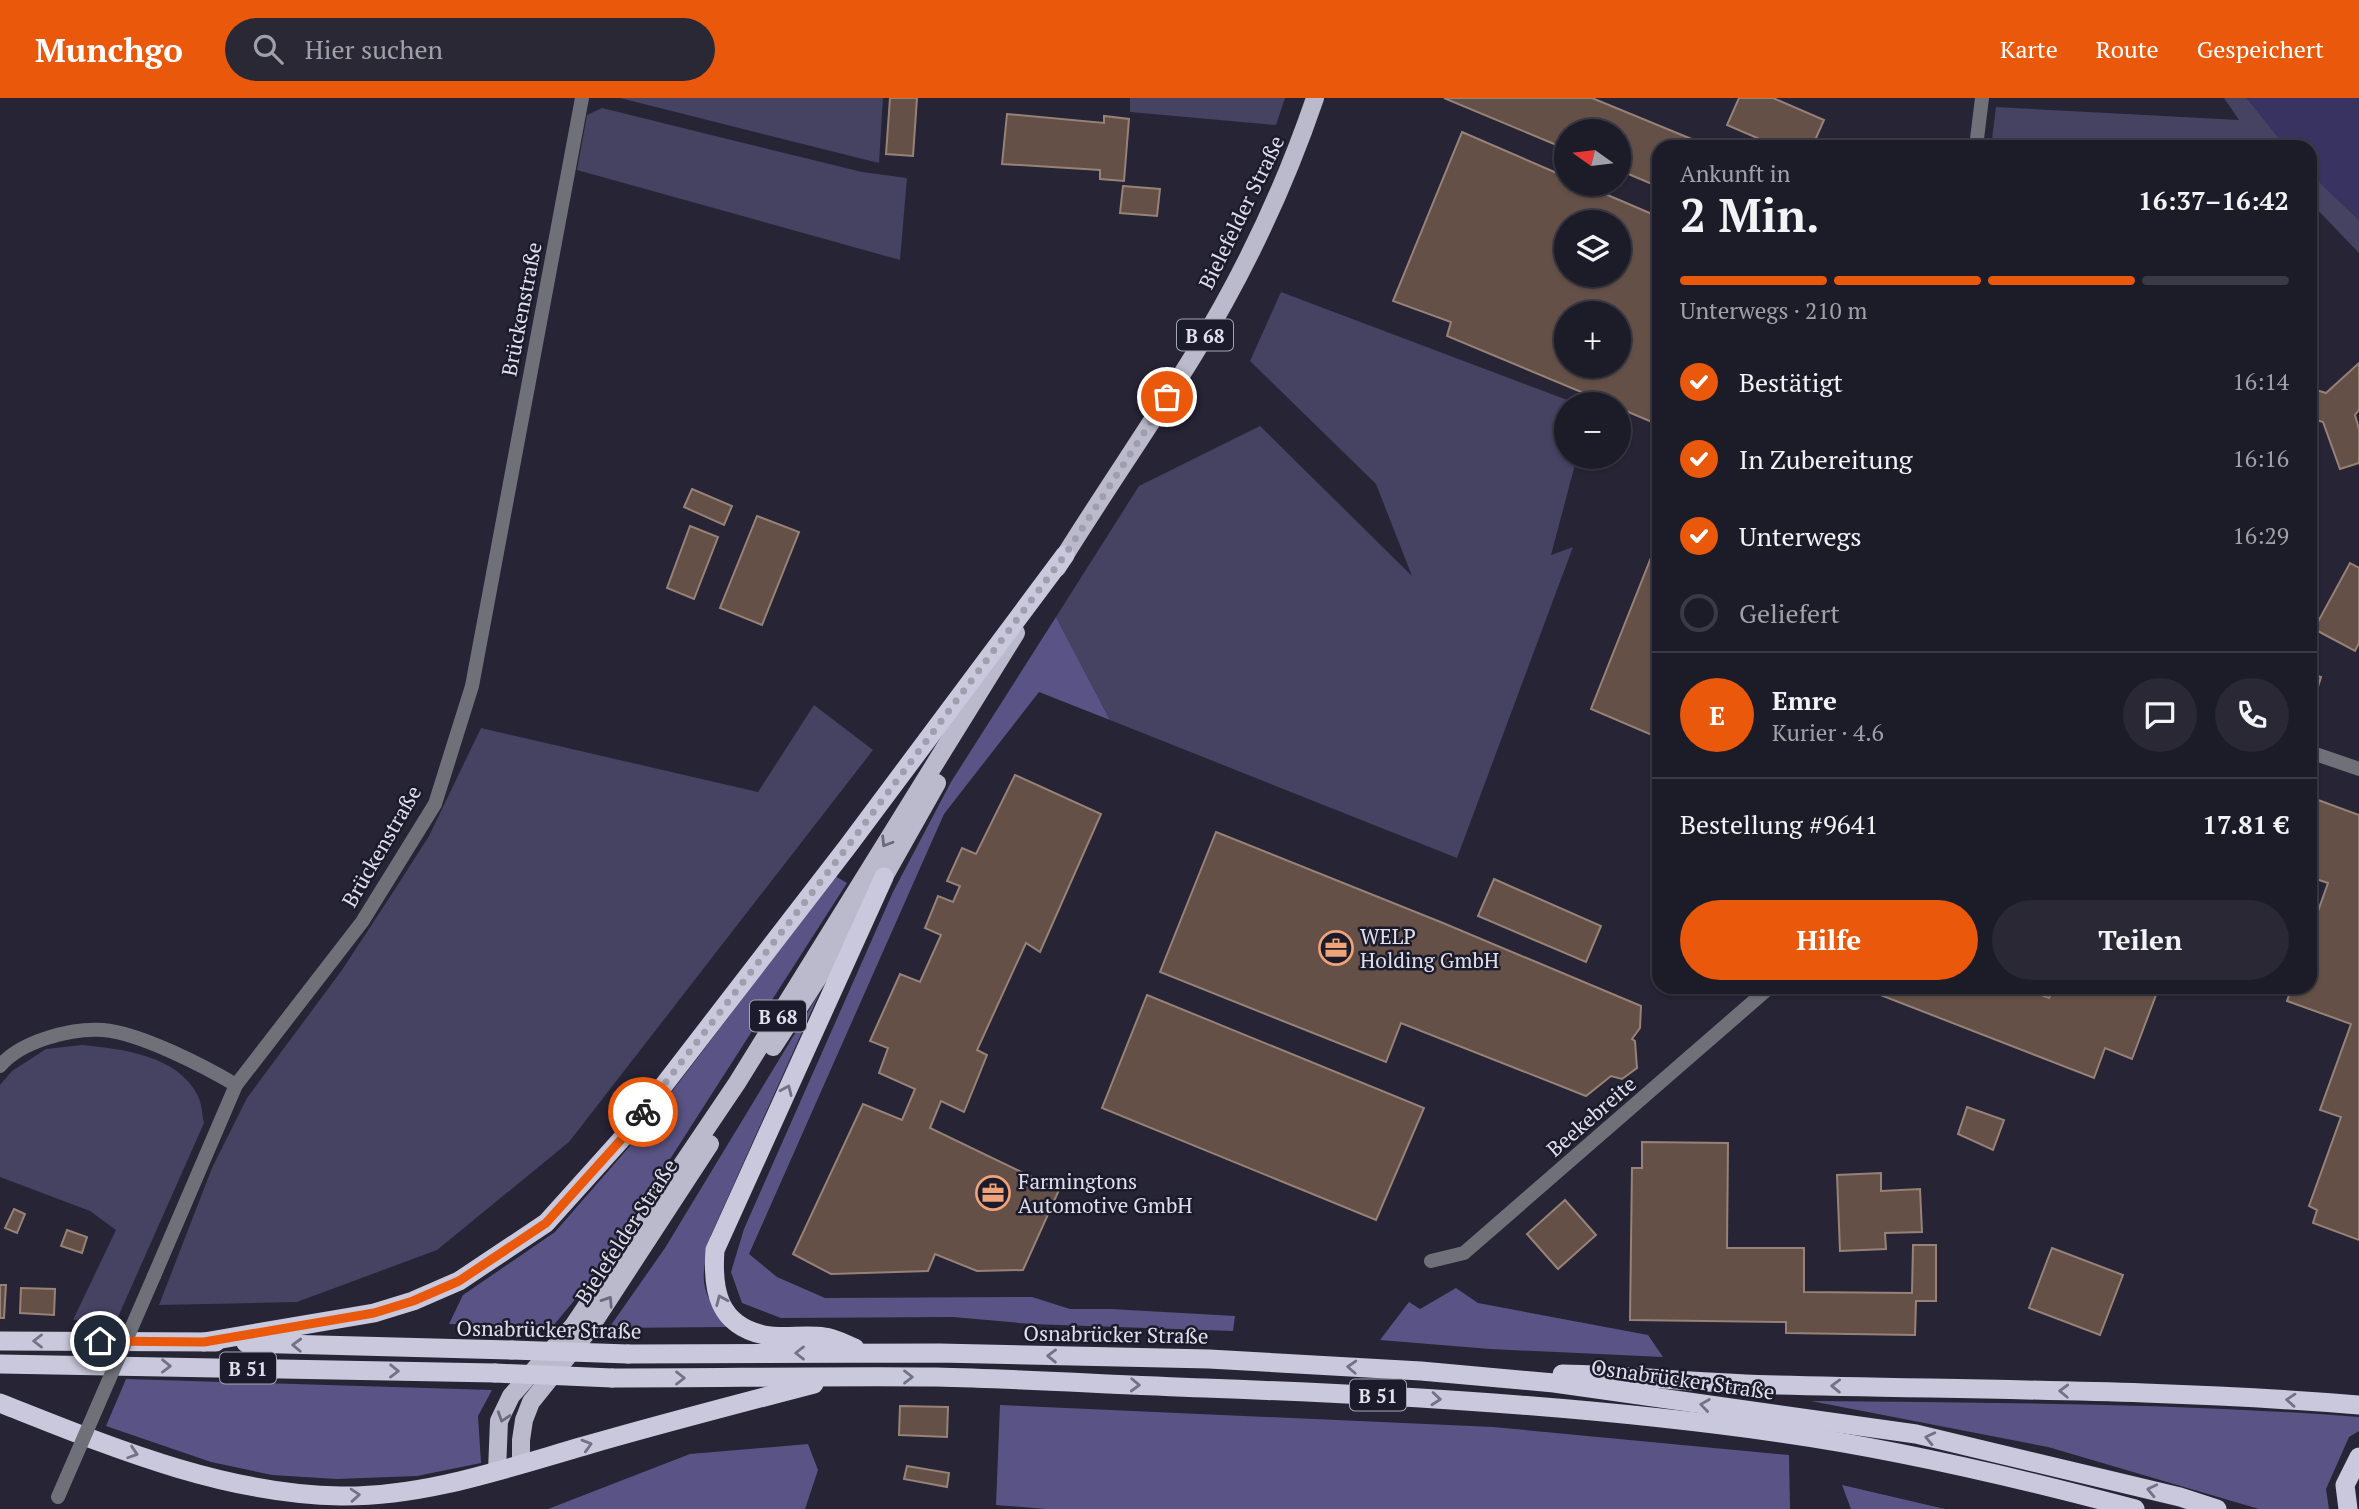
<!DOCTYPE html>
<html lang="de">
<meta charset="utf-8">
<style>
body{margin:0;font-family:"PT Serif",serif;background:#292834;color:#f1f3f6;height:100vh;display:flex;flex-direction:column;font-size:26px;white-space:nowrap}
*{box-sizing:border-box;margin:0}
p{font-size:23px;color:#a0a1a8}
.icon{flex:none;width:38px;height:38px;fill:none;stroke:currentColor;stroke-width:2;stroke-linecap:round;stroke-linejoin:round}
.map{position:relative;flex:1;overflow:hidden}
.sheet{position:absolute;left:1652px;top:42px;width:665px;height:854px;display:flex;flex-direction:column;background:#1c1b28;border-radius:21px;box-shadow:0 2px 5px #0004,0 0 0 2px #3a3945}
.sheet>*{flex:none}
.needle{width:46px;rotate:284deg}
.fabs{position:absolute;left:1554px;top:21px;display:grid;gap:14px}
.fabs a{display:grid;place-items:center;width:77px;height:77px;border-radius:50%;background:#1c1b28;box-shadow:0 2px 5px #0004,0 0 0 2px #3a3945;font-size:35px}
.pin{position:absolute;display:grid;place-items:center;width:60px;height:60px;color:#fff;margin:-30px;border:4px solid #fff;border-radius:50%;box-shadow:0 2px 7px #0007}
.courier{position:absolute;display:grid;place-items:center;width:70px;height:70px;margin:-35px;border:5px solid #ea580c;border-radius:50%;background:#fff;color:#222;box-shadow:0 2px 9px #0007}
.overview em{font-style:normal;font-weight:700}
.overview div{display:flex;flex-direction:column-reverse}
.overview{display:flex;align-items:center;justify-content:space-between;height:119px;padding:0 28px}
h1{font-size:46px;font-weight:700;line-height:52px}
.bar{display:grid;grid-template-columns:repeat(4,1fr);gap:10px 7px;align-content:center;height:84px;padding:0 28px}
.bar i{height:9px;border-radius:5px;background:#3a3945}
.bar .selected{background:#ea580c}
.bar p{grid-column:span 4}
.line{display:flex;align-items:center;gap:18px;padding:0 28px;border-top:2px solid #3a3945}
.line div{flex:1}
.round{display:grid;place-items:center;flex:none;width:74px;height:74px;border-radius:37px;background:#292834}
ol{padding:0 28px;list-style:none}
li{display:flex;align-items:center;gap:21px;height:77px}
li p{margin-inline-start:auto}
li .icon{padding:7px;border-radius:50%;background:#ea580c;color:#fff;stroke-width:4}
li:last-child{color:#a0a1a8}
li i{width:38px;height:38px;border:4px solid #3a3945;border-radius:50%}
.button{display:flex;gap:14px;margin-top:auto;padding:14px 28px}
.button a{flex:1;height:80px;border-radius:42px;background:#ea580c;color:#fff;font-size:28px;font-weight:700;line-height:80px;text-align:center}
.button a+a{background:#292834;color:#f1f3f6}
header{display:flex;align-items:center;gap:42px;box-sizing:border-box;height:98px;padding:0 35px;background:#ea580c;color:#fff}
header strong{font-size:33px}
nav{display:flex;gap:38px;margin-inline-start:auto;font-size:24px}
.search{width:490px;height:63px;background:#292834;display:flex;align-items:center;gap:18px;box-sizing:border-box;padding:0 24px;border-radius:38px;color:#a0a1a8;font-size:26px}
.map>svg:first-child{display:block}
.green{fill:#454262}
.forest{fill:#595485}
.water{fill:#393361}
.building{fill:#645046;stroke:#978277;stroke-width:2;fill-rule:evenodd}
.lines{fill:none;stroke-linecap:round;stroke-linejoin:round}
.minor{stroke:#707079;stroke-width:14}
.primary{stroke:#babacc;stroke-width:18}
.trunk{stroke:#c9c8dd;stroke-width:19}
.minor-bridge{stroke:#707079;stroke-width:14}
.trunk-bridge{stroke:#c9c8dd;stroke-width:19}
.oneway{stroke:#6b6a7c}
.oneway2{stroke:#727284}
.done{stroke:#9f9eac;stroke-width:7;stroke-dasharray:0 12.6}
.route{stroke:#ea580c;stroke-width:9}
.labels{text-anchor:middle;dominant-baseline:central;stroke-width:5;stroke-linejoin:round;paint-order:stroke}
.shield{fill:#1c1b2b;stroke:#a5a5b2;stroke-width:2}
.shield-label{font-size:19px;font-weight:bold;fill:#e0e0ec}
.street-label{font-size:21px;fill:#e0e0ec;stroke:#1c1b2b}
.poi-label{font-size:21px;fill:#e0e0ec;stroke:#1c1b2b;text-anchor:start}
</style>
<header>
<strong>Munchgo</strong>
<div class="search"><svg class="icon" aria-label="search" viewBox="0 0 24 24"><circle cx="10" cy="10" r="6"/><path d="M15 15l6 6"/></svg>Hier suchen</div>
<nav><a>Karte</a><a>Route</a><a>Gespeichert</a></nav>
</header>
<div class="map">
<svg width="2359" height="1411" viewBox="0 0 2359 1411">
<rect width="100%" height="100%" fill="#262435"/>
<!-- green -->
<g class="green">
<polygon points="620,0 883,0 879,65"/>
<polygon points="1130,0 1285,0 1276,27 1130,14"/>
<polygon points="2224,0 2247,0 2286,49 1991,49 1996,9 2239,22"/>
<polygon points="602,10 862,74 907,80 900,162 577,72 587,17"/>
<polygon points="2310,75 2359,122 2359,155 2310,104"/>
<polygon points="1281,194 1578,306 1566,306 1566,359 1577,359 1551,457 1573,449 1457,760 1110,622 1056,519 1139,388 1260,328 1412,478 1376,386 1250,263"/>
<polygon points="814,607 873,652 569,1044 437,1152 297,1204 159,1207 212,1070 247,1000 342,872 397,788 429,738 481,630 758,694"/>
<path d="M82 947C122 951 178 957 198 998 202 1006 202 1017 204 1025L118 1219 73 1222 116 1132 90 1113 0 1079V987L12 973 46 951Z"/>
</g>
<!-- forest -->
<g class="forest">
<polygon points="1056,519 1110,622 1039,594 944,716 749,1156 777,1179 825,1200 1032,1199 1070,1211 1111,1211 1235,1218 1233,1233 1031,1226 953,1219 781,1220 742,1205 731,1174 744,1131 893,794 951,684"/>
<polygon points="835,778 847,785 597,1175 553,1228 449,1226 463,1197 555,1134 636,1041"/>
<path d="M820 894 711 1137C700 1182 699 1190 726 1229L609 1230 665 1150Z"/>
<polygon points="1456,1190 1478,1205 1648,1237 1663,1259 1490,1251 1380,1242 1409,1204 1420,1211"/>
<polygon points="126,1281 492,1292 478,1318 481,1365 417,1378 337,1381 272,1377 211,1364 106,1328"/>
<path d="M1811 1303C1993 1305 2177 1305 2359 1319V1333L2349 1339 2326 1391 2329 1411H2259L2048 1349Z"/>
<polygon points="1000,1307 1493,1329 1789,1357 1790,1411 1046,1411 996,1407"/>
<polygon points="808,1346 818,1372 805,1411 548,1411 690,1356"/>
<polygon points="1842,1387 1945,1411 1851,1411"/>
</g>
<!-- water -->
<polygon class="water" points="2247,0 2359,0 2359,122 2310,75 2310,49 2286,49"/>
<!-- building -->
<g class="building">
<polygon points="890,0 917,0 913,58 886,56"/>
<polygon points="1444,0 1592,0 1711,49 1659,49 1659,89 1619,72 1619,33 1566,33 1566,51"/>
<polygon points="1739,0 1773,0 1824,22 1812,49 1778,49 1727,27"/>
<polygon points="1007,16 1104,25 1104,18 1129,21 1124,83 1100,81 1100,72 1002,66"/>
<path d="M1462 34 1566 79V86H1582L1659 119V327L1619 310V306H1610L1447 238 1451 224 1393 203ZM1566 124H1619V177H1566ZM1566 215H1619V268H1566Z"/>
<polygon points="1123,88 1160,91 1157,118 1120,115"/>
<polygon points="2359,265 2359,312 2355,317 2359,331 2359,365 2340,371 2323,324 2310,320 2310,290 2326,295"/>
<polygon points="692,391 732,408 724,427 684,409"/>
<polygon points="757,418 799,434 762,527 720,510"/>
<polygon points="690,428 718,439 694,501 667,490"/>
<polygon points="1658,442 1659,442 1659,640 1591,611"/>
<polygon points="2350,465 2359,470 2359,545 2355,553 2314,531"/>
<polygon points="2310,575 2321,579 2311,611 2310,611"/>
<polygon points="1015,677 1101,716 1040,854 1026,845 977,952 987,957 964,1014 941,1003 930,1030 1059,1092 1023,1172 977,1173 935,1156 928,1173 831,1176 793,1156 863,1006 902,1022 915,991 879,975 888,950 870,943 900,876 920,884 941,837 925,830 938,798 953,804 960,788 947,783 962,750 976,756"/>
<polygon points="2310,699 2359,717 2359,1142 2313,1125 2317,1112 2309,1108 2341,1019 2320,1012 2351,926 2287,903 2292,889 2310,889 2310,811 2318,813 2328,785 2310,779"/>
<polygon points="1216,734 1443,825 1641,908 1640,930 1632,941 1635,943 1637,970 1622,981 1611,978 1586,998 1401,925 1386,964 1160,874"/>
<polygon points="1494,781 1601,828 1586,864 1478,818"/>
<polygon points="1860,889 2021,889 2049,900 2054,889 2159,889 2132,961 2105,950 2094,980"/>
<polygon points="1147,897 1424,1010 1376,1122 1102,1010"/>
<polygon points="1967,1009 2004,1022 1993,1052 1958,1036"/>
<polygon points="1642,1044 1728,1045 1727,1150 1804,1150 1804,1194 1912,1195 1913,1147 1936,1147 1936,1203 1916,1203 1915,1237 1786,1235 1786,1224 1630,1222 1632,1070 1642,1070"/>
<polygon points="1881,1075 1881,1093 1920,1091 1922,1134 1885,1135 1886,1151 1840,1153 1837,1077"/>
<polygon points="1565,1102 1596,1137 1558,1171 1527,1136"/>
<polygon points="14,1111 25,1116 17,1135 5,1130"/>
<polygon points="67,1132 87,1139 82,1155 61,1148"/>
<polygon points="2052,1150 2123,1177 2100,1237 2029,1210"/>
<polygon points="0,1187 6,1187 4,1220 0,1220"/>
<polygon points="21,1190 55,1191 54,1217 20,1215"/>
<polygon points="900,1308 948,1309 947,1339 899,1337"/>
<polygon points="907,1368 949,1375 947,1389 904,1381"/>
</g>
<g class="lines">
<!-- minor -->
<g class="minor">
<polyline points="1976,49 1982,0"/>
<polyline points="2310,654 2359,671"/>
<path d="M0 968C21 943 71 930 103 932 140 935 204 968 236 987"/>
<polyline points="1431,1163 1464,1155 1770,889"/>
<polyline points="154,1178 236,987 362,824 435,706 472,588 582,0"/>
</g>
<!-- primary -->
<g class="primary">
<path d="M1057 470C1102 397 1151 327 1195 255 1244 175 1285 88 1315 0"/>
<polyline points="773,949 884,779 937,685"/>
<polyline points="521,1366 521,1342 524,1322 531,1304 588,1233 710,1046"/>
<polyline points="497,1373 499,1323 511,1298 573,1228 737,985 1016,535"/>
</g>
<!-- trunk -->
<g class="trunk">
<polyline points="0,1243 216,1244"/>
<polyline points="204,1244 374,1215 413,1203 459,1183 546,1125 627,1035 848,748 1065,457"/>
<polyline points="246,1245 512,1252"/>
<path d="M855 1250C845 1246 834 1240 824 1239 804 1236 783 1241 764 1237 718 1227 712 1192 715 1152L884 779"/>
<polyline points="628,1256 939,1255 1209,1261 1421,1273 1554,1285 1916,1336 2180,1399 2217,1411"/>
<polyline points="0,1266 495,1275"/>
<path d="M1562 1276C1634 1277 1706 1286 1778 1287 1972 1292 2166 1291 2359 1307"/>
<path d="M612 1280C720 1280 828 1278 936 1279 1025 1281 1115 1287 1205 1290 1397 1297 1591 1308 1781 1335 1901 1352 2019 1380 2135 1411"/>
<path d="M0 1305C109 1348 222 1396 341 1398 424 1399 504 1371 584 1348 660 1326 737 1306 814 1286"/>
<polyline points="2348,1411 2345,1387 2359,1359"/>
</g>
<!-- minor-bridge -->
<polyline class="minor-bridge" points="58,1399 154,1178"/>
<!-- trunk-bridge -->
<g class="trunk-bridge">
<polyline points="512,1252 628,1256"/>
<polyline points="495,1275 612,1280"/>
</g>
</g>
<!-- one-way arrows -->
<defs><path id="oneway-chevron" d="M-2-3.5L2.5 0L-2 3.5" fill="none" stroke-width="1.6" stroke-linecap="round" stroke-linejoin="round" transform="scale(1.75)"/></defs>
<g class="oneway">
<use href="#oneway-chevron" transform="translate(886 744) rotate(122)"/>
<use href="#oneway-chevron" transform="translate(608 1203) rotate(-57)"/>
<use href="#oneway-chevron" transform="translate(503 1319) rotate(108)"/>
</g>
<g class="oneway2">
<use href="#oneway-chevron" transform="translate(787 992) rotate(-66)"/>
<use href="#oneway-chevron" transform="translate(721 1202) rotate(-113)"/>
<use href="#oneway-chevron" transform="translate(38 1243) rotate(-180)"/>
<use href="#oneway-chevron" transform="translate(297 1247) rotate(-178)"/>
<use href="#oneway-chevron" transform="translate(800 1255) rotate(180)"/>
<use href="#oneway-chevron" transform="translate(1052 1258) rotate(-179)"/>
<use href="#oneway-chevron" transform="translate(166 1268) rotate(1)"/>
<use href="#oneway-chevron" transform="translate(1352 1269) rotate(-177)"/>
<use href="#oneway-chevron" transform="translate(394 1273) rotate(1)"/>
<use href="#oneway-chevron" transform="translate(908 1279)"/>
<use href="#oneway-chevron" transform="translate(680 1280)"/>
<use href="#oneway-chevron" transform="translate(1135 1287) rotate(2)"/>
<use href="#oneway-chevron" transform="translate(1836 1288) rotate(-179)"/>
<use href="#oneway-chevron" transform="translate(2064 1293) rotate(-178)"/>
<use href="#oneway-chevron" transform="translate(1436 1301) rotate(5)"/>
<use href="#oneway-chevron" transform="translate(2291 1302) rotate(-176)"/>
<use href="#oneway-chevron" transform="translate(1705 1307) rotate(-172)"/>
<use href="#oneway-chevron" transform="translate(1930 1340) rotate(-167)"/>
<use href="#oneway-chevron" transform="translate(587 1347) rotate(-16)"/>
<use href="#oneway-chevron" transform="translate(133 1355) rotate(18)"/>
<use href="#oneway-chevron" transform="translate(2152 1392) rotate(-167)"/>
<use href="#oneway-chevron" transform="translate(355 1397) rotate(-4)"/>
</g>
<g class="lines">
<!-- done -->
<polyline class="done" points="643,1014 848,748 1065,457 1167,299"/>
<!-- route -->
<polyline class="route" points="100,1243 204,1244 374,1215 413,1203 459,1183 546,1125 627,1035 643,1014"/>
</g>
<!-- icons -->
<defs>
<g id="office-ring" transform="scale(1.75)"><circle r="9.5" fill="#1c1b2b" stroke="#efa378" stroke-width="1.5"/><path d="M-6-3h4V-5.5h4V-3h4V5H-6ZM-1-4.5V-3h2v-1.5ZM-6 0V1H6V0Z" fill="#efa378"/></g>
</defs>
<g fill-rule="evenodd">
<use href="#office-ring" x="1336" y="850"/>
<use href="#office-ring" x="993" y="1095"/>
</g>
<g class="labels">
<!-- shield labels -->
<g class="shield">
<rect x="1177" y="221.5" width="56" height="31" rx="5"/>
<rect x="750" y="902.5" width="56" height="31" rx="5"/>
<rect x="220" y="1254.5" width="56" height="31" rx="5"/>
<rect x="1350" y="1281.5" width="56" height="31" rx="5"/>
</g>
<g class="shield-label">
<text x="1205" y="237">B 68</text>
<text x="778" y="918">B 68</text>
<text x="248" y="1270">B 51</text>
<text x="1378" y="1297">B 51</text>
</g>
<!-- street labels -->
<g class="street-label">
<text transform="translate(1241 114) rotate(-64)">Bielefelder Straße</text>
<text transform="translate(521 211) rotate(-79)">Brückenstraße</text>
<text transform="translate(381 748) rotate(-60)">Brückenstraße</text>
<text transform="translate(1591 1018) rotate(-41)">Beekebreite</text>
<text transform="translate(626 1133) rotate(-57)">Bielefelder Straße</text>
<text transform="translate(549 1231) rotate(1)">Osnabrücker Straße</text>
<text transform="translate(1116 1236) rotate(1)">Osnabrücker Straße</text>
<text transform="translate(1683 1281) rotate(8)">Osnabrücker Straße</text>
</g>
<!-- poi labels -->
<g class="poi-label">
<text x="1360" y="838">WELP<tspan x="1360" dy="24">Holding GmbH</tspan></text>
<text x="1018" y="1083">Farmingtons<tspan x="1018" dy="24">Automotive GmbH</tspan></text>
</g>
</g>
</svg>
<div class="fabs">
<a><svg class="needle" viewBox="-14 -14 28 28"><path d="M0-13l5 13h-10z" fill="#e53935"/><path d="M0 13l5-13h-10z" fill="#a0a1a8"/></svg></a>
<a><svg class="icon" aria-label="layers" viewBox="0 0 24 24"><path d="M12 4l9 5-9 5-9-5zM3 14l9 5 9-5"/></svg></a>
<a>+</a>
<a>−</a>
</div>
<div class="pin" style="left:1167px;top:299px;background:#ea580c"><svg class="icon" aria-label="bag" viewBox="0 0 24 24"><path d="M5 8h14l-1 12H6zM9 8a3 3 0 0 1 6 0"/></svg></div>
<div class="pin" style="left:100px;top:1243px;background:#1f2937"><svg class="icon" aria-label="home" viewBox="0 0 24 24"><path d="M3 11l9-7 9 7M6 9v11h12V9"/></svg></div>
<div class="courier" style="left:643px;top:1014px"><svg class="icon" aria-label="bike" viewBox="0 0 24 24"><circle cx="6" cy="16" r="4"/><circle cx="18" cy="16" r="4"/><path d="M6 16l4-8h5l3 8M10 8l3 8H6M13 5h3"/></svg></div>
<section class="sheet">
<div class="overview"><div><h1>2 Min.</h1><p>Ankunft in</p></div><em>16:37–16:42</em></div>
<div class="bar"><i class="selected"></i><i class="selected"></i><i class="selected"></i><i></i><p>Unterwegs · 210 m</p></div>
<ol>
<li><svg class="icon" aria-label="check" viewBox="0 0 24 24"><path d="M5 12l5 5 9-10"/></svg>Bestätigt<p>16:14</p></li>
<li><svg class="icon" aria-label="check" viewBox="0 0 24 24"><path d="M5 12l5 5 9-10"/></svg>In Zubereitung<p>16:16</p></li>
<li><svg class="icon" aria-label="check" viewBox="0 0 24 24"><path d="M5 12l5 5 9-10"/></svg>Unterwegs<p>16:29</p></li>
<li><i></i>Geliefert</li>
</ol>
<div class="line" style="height:126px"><b class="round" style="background:#ea580c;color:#fff">E</b><div><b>Emre</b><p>Kurier · 4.6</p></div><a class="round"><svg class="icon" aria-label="chat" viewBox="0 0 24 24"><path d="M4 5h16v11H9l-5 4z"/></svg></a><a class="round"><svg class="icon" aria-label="phone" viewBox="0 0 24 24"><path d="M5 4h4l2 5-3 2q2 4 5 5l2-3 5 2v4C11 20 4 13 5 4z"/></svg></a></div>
<div class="line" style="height:91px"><div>Bestellung #9641</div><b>17.81 €</b></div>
<div class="button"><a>Hilfe</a><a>Teilen</a></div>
</section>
</div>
